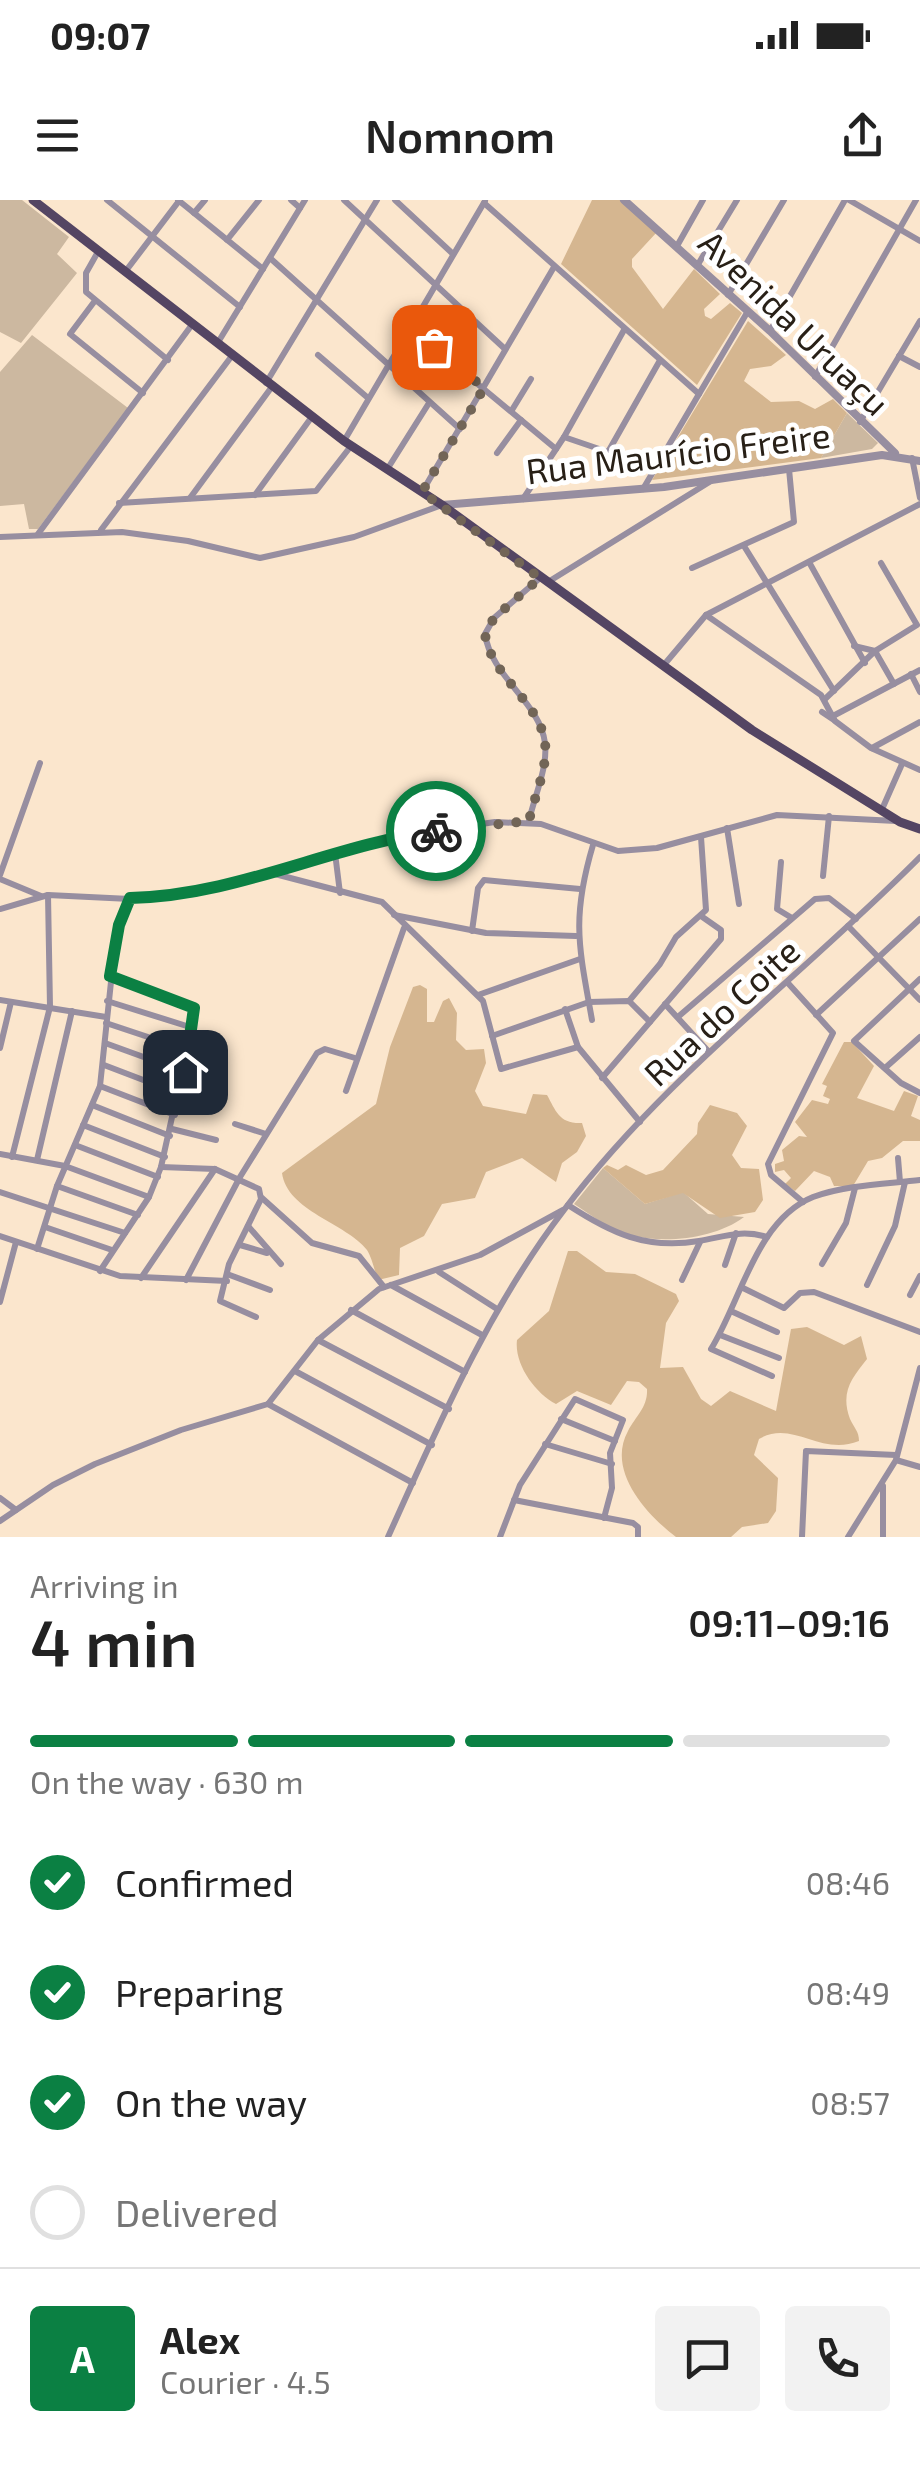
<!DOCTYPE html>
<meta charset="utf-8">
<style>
body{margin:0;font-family:"Exo 2",sans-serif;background:#f2f2f2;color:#222;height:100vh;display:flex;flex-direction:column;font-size:38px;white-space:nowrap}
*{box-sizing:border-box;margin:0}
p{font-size:32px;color:#767676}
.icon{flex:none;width:55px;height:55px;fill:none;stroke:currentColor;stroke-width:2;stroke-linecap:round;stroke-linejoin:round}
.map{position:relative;height:1337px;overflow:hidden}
.drawer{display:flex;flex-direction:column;background:#fff;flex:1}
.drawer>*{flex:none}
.pin{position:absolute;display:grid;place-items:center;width:85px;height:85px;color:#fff;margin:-42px;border-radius:20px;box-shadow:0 5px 15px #0006}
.courier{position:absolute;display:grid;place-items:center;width:100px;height:100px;margin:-50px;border:8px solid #0b8043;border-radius:50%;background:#fff;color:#222;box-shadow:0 2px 12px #0007}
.overview em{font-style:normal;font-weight:600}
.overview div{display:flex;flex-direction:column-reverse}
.overview{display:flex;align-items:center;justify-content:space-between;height:170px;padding:0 30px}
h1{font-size:65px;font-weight:600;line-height:75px}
.bar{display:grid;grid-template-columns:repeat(4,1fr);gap:15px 10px;align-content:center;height:120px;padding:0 30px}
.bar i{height:12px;border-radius:8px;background:#e0e0e0}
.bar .active{background:#0b8043}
.bar p{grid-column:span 4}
.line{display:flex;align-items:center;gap:25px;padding:0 30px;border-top:2px solid #e0e0e0}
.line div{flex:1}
.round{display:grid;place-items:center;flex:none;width:105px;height:105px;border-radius:10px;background:#f2f2f2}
ol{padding:0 30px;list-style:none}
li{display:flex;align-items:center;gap:30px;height:110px}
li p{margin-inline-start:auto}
li .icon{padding:10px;border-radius:50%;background:#0b8043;color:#fff;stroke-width:4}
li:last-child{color:#767676}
li i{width:55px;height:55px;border:5px solid #e0e0e0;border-radius:50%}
.status{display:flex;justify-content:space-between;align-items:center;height:70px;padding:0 50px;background:#fff;direction:ltr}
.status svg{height:28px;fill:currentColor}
header{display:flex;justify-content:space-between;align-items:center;height:130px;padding:0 30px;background:#fff;font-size:45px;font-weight:600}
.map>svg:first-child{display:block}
.green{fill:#ccb8a0}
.forest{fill:#d5b690}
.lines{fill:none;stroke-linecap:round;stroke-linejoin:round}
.minor{stroke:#978ea0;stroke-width:6}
.tertiary{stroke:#978ea0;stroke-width:8}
.primary{stroke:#544563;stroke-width:9}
.done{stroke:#726557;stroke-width:10;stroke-dasharray:0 18}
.route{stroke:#0b8043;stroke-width:12}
.labels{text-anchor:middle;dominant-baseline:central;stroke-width:10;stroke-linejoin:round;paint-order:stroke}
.street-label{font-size:35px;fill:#282017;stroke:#fff}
</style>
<div class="status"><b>09:07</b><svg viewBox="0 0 49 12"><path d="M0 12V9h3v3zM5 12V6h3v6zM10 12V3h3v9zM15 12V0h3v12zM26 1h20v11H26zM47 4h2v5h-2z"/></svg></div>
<header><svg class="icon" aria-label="menu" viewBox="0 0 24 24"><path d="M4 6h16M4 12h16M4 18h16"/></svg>Nomnom<svg class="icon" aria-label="share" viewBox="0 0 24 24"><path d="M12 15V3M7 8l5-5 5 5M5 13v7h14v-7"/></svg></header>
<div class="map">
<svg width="920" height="1337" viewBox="0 0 920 1337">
<rect width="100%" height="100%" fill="#fbe6cd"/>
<!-- green -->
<g class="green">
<polygon points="0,0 22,0 69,37 57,54 77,73 21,143 0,132"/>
<polygon points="32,135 128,208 38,329 29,329 24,304 0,306 0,172"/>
<polygon points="847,213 878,243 872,249 821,258"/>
<path d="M603 968 645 1004 683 992 708 1014 744 1017C715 1039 664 1044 630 1035 610 1030 591 1015 574 1004Z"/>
</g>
<!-- forest -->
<g class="forest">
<polygon points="592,0 620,0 657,32 632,59 632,67 663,109 694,69 720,94 704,109 705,116 711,119 730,103 742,113 697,185 561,64"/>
<polygon points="748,121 786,155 771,166 750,169 744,181 771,202 799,201 815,209 833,199 847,213 821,258 652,280"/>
<path d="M420 785 427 789V822H434L443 801 449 798 457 813 456 840 466 850 484 849 486 863 475 891 483 906 526 914 533 894 547 895C556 911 559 924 582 923L586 936 577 952 562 963 556 982 522 958 486 972 475 998 442 1004 424 1036 400 1048 399 1075 378 1080C375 1072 372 1058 367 1050 346 1023 287 1011 282 973L376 904 390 847 413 787Z"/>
<polygon points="844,842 852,842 874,866 857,898 894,911 904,891 918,896 911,916 920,920 920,941 903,941 882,958 868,961 853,986 834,986 830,977 814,971 795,991 785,984 791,978 784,970 775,972 775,964 784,961 782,950 799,936 807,937 795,922 812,900 828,904 830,899 823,896 827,886 822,884"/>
<polygon points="710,905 737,913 747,926 732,955 741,968 759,969 763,1000 755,1012 720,1018 683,993 645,1004 603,968 607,965 618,970 626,965 646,975 663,970 697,934 698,923"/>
<path d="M568 1051H577L606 1072 635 1074 676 1094 679 1101 666 1123 660 1168 683 1167 701 1199 711 1206 730 1191 776 1211 791 1129 807 1127 844 1145 861 1136 867 1159C852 1178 840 1192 850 1219 854 1228 859 1231 859 1241 820 1257 793 1219 759 1239L754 1255 778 1278 776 1311 768 1323 742 1327 731 1337H676C647 1315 606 1271 628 1231 636 1216 648 1207 647 1189L639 1182 627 1181 611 1205 577 1191 556 1204C535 1193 514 1164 517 1140L549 1111Z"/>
</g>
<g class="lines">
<!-- minor -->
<g class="minor">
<polyline points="107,0 240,107"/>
<polyline points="178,0 263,69"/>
<polyline points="291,0 300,8"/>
<polyline points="344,0 505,149"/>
<polyline points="395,0 453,54"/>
<polyline points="849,0 920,41"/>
<polyline points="484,3 699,194"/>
<polyline points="194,13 205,0"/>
<polyline points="227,40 259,0"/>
<polyline points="677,46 703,0"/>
<polyline points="99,50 86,73 86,92 168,160"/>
<polyline points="270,58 460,229"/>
<polyline points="697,66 737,0"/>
<polyline points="125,72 179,1"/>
<polyline points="728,95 784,0"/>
<polyline points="94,102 70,134 143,193"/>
<polyline points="409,127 556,249"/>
<polyline points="770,131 845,0"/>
<polyline points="217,144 305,0"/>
<polyline points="318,155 368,198"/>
<polyline points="899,156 920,167"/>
<polyline points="815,177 916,0"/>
<polyline points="266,183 377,0"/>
<polyline points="512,210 531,179"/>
<polyline points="860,222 920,121"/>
<polyline points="564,237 655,268"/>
<polyline points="344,241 485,1"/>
<polyline points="608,252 659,162"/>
<polyline points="497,253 521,220"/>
<polyline points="912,258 920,298"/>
<polyline points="388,268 429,203"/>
<polyline points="643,289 748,111"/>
<polyline points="422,292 554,67"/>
<polyline points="255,295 311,218"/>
<polyline points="190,298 271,188"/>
<polyline points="523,299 564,237 624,130"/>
<polyline points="119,303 316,291 351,246"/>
<polyline points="101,330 231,157"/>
<polyline points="38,334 191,126"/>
<polyline points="0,337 122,332 188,341 260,358 354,337 442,305"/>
<polyline points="744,346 834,491"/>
<polyline points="809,362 865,463"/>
<polyline points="692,368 794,322 789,269"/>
<polyline points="548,382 711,281"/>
<polyline points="706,415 821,495 835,521 871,548 920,570"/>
<polyline points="854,446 875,451 894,484"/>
<polyline points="663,466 706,415 920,304"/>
<polyline points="911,474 920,492"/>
<polyline points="825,499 875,451 917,425 881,363"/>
<polyline points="822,512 834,520"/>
<polyline points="833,516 920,470"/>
<polyline points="872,548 920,522"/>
<polyline points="883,607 902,564"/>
<path d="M529 621C534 597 548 568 545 543 540 502 491 477 485 434L494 418 540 378"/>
<polyline points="727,628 739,704"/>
<polyline points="335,653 340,693"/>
<polyline points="781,662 777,709 792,718"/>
<polyline points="275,674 382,702 483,801 501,869 578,847"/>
<polyline points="0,675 40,563"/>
<polyline points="823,676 829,616"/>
<polyline points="0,679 41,696"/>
<polyline points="0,709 48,695 130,699 194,694 405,635 495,622 541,624 618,651 657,648 777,615 896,621"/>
<polyline points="394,715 486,733 576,736"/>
<polyline points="848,726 920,800"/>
<polyline points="472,731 478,688 484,680 580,689"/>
<polyline points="920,779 854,841 901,883 920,893"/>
<polyline points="787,782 833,833 768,964 771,975 803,1002"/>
<polyline points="478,795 580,759"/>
<polyline points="0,800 106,817"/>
<polyline points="107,801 193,828"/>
<polyline points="629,801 660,764 676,737 706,710 701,637"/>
<polyline points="665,804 709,852"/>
<polyline points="565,809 578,847 640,922"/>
<polyline points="816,815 920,719"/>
<polyline points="679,816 815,699 829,698 856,719"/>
<path d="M592 820C579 747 571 719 593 645"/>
<polyline points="106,823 190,851"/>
<polyline points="492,836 589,802 629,801 650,822"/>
<polyline points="105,843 185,872"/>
<polyline points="0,848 11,802"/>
<polyline points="104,865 180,894"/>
<polyline points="885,868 920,837"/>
<polyline points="602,878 721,739 721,730 701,716"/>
<polyline points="100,886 175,915"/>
<polyline points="346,891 404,728"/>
<polyline points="92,905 170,936"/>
<polyline points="235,924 266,934"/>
<polyline points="83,925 165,957"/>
<polyline points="172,929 216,940"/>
<polyline points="75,945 158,977"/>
<polyline points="0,954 65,966 149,997"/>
<polyline points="12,957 50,807 48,695"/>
<polyline points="898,958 900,982"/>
<polyline points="37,960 72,811"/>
<polyline points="161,967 215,969 259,989 261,999 229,1064 220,1101 256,1117"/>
<polyline points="57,986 138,1015"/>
<polyline points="0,992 125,1033"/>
<polyline points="262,998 312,1043 359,1056 384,1087"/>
<path d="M568 1005C611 1033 646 1050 699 1041 724 1037 741 1029 767 1037"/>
<polyline points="248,1026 281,1064"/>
<polyline points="45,1027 112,1050"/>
<polyline points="0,1036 120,1076 227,1081"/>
<polyline points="240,1045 267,1053"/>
<polyline points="37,1049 57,986 100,886 115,744 130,699"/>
<polyline points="822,1064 846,1023 855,988"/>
<polyline points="725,1065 736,1033"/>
<polyline points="100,1071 149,997 161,967 195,813 183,802 111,776"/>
<polyline points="439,1072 497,1109"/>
<polyline points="227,1074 270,1090"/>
<polyline points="141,1078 215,969"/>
<polyline points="186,1080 240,977 317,853 325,849 355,858"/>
<polyline points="682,1080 700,1042"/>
<polyline points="391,1085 482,1135"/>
<polyline points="867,1085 895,1026 905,982"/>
<polyline points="743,1088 784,1108 800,1093 814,1092 920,1132"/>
<polyline points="910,1095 920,1076"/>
<polyline points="0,1102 16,1042"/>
<polyline points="351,1110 465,1172"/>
<polyline points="733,1112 777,1132"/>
<polyline points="720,1135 779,1158"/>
<polyline points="318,1140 449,1209"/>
<polyline points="295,1171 432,1245"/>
<path d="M772 1176 711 1149C741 1101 756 1020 813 997 845 985 885 984 920 980"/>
<polyline points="268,1204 413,1283"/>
<polyline points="561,1219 615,1241"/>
<polyline points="545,1244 612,1264"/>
<polyline points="896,1260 920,1267"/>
<polyline points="0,1298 16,1310"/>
<polyline points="514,1300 633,1323 638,1327 638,1337"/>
<polyline points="0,1321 53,1285 95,1264 181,1230 268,1204 318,1140 379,1089 480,1055 563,1010"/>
<path d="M388 1337C439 1224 488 1109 564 1010 665 876 802 776 920 657"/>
<polyline points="500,1337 520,1285 575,1199 623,1220 610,1253 612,1288 604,1318"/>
<polyline points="802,1337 806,1251 896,1255"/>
<polyline points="848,1337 896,1260 920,1168"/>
<polyline points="883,1337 883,1286"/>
</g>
<!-- tertiary -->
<g class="tertiary">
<polyline points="624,0 770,131 895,253"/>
<polyline points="442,305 664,287 882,255 920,261"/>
</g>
<!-- primary -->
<polyline class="primary" points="33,0 344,241 442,305 752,530 900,622 920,629"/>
</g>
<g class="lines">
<!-- done -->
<path class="done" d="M434 147 484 188 422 292 540 378 494 418 485 434C491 477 540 502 545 543 548 568 534 597 529 621L436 631"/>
<!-- route -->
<path class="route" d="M185 872 194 808 110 776 119 725 130 698C237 696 331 645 436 631"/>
</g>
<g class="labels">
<!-- street labels -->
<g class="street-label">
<text transform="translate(795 122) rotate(44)">Avenida Uruaçu</text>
<text transform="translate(678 252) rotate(-7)">Rua Maurício Freire</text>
<text transform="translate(721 811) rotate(-43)">Rua do Coite</text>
</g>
</g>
</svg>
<div class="pin" style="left:434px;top:147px;background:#ea580c"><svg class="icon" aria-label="bag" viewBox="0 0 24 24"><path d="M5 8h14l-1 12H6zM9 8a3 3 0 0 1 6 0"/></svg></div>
<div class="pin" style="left:185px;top:872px;background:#1f2937"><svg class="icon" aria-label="home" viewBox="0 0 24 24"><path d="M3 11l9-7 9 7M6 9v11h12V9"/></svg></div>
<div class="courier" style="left:436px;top:631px"><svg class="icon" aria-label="bike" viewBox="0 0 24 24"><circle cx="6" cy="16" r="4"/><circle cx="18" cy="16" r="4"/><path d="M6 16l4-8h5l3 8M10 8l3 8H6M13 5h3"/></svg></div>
</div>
<section class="drawer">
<div class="overview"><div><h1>4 min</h1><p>Arriving in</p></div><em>09:11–09:16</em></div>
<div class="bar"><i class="active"></i><i class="active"></i><i class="active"></i><i></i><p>On the way · 630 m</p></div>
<ol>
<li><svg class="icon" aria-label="check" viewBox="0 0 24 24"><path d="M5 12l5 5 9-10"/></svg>Confirmed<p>08:46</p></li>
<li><svg class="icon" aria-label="check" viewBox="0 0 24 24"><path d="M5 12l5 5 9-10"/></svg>Preparing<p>08:49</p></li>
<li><svg class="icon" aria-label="check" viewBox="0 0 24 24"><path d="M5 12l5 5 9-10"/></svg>On the way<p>08:57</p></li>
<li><i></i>Delivered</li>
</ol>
<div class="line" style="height:180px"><b class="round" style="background:#0b8043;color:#fff">A</b><div><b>Alex</b><p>Courier · 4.5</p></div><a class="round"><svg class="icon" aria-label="chat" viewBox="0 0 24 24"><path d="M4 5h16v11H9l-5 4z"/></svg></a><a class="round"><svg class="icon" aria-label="phone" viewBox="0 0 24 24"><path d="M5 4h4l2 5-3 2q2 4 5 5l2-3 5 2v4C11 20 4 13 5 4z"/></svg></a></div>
</section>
